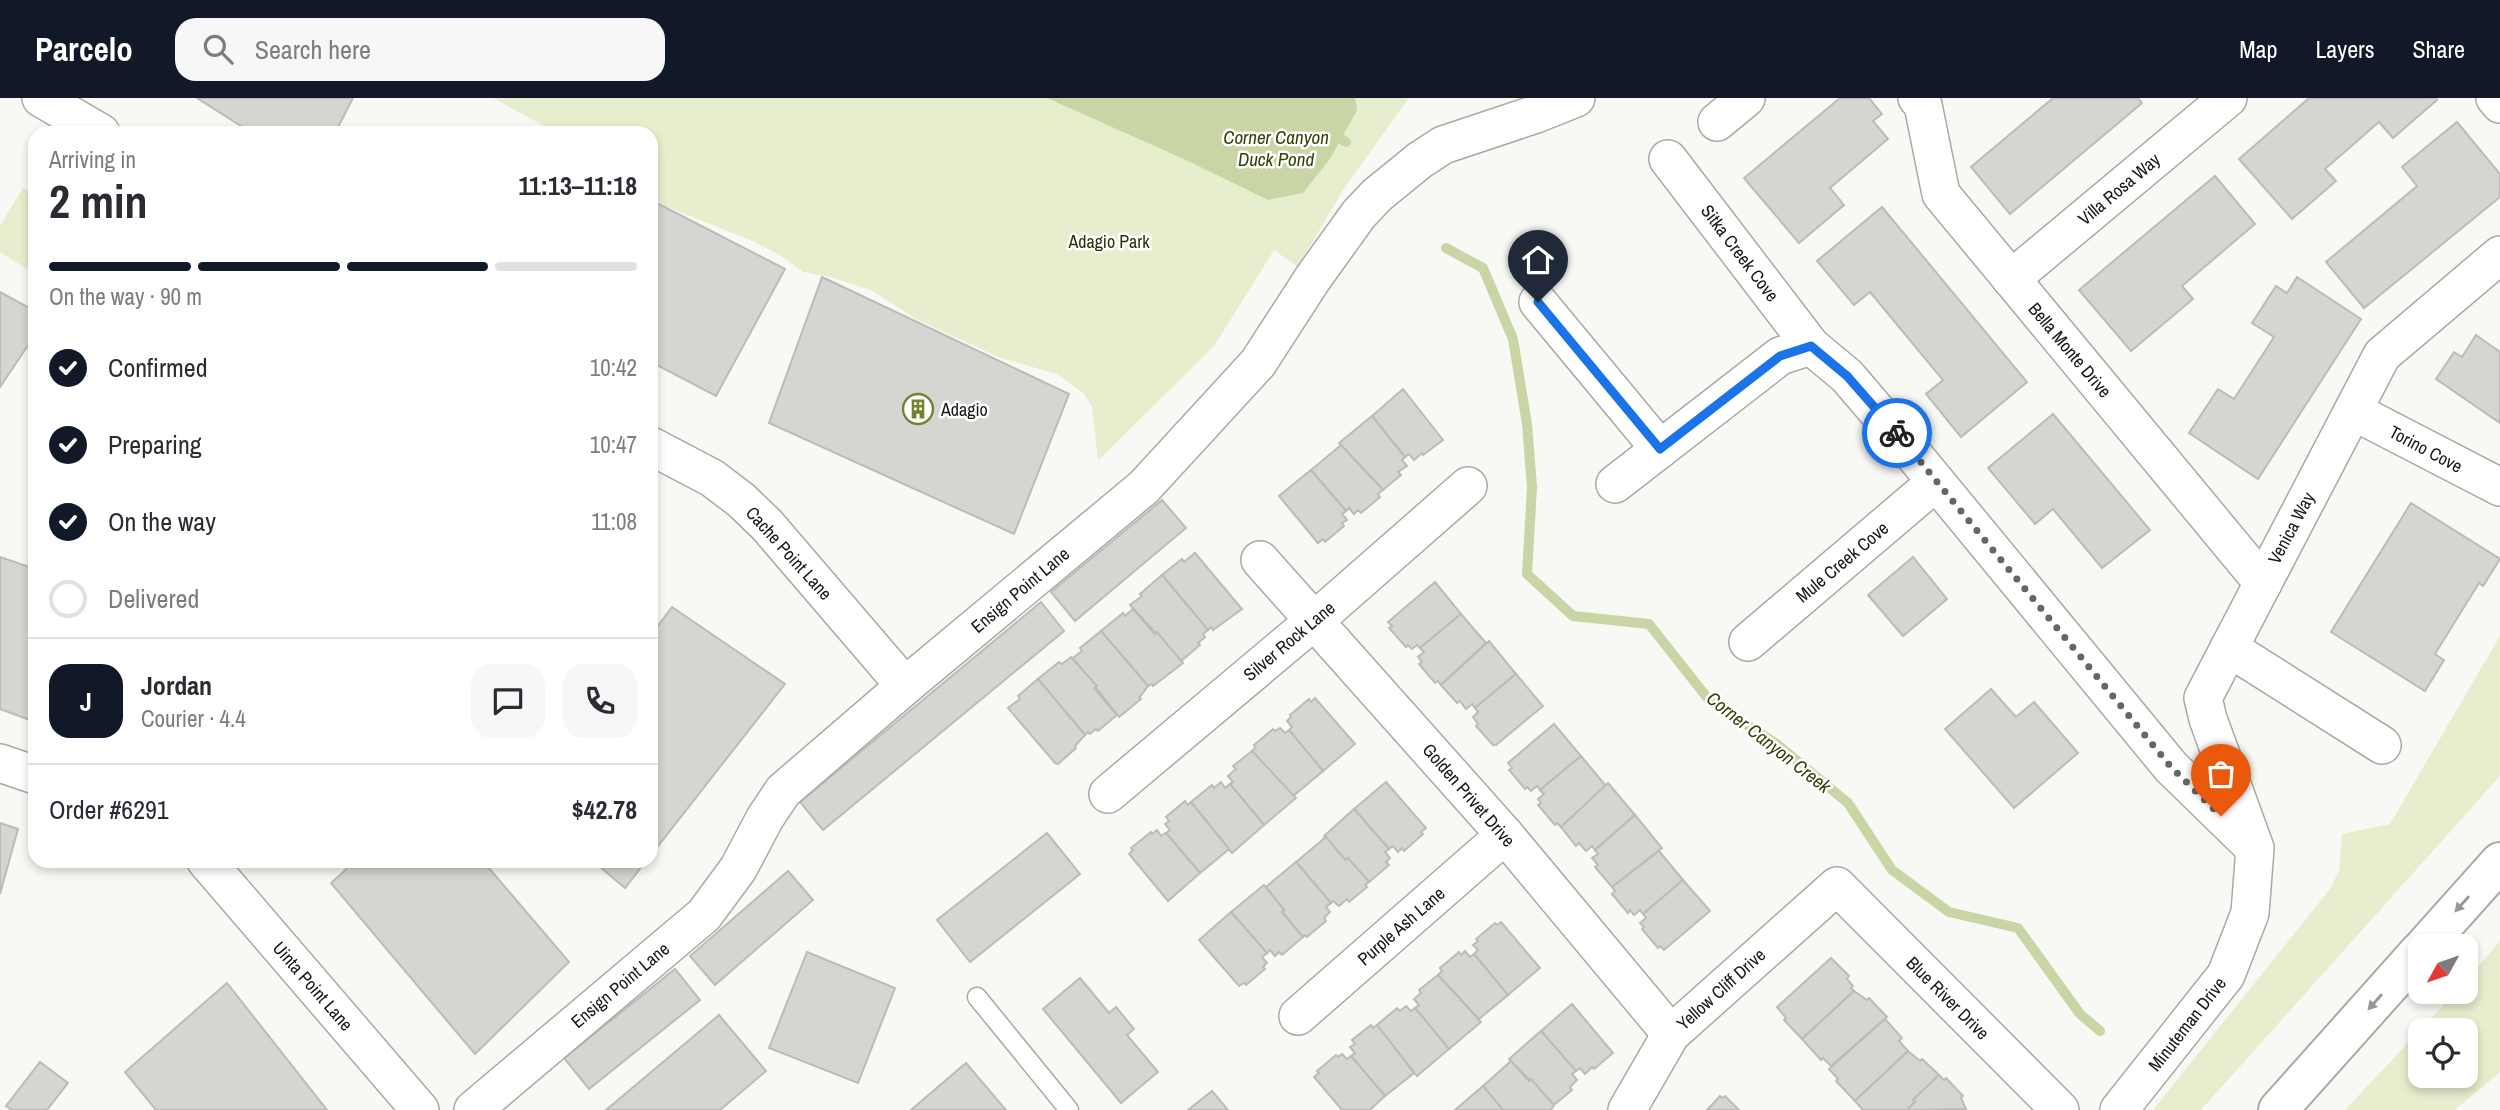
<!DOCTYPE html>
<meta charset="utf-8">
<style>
body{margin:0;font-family:"Archivo Narrow",sans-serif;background:#f7f7f7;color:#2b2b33;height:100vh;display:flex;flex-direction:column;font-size:26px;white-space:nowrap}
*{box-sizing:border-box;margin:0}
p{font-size:23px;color:#7c7c81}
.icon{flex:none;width:38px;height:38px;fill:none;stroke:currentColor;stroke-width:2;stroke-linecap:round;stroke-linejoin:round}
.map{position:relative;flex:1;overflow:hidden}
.side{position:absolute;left:28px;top:28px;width:630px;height:742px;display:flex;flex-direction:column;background:#fff;border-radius:21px;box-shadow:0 4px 10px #0003}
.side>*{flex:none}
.needle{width:46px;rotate:230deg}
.fabs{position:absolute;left:2408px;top:836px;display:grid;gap:14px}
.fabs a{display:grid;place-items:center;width:70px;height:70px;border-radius:14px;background:#fff;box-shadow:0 4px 10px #0003;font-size:35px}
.pin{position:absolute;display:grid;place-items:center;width:60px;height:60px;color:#fff;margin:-72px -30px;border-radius:50% 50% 50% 0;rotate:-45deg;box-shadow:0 0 7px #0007}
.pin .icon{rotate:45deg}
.courier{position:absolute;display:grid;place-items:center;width:70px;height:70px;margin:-35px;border:5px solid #1a73e8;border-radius:50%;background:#fff;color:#222;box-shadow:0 2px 9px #0007}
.summary em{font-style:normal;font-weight:800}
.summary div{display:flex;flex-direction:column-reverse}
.summary{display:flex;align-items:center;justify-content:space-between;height:119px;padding:0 21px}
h1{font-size:46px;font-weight:800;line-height:52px}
.bar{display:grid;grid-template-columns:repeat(4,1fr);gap:10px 7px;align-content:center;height:84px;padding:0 21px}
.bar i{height:9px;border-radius:5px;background:#e1e1e2}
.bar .on{background:#111827}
.bar p{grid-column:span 4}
.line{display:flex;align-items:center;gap:18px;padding:0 21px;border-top:2px solid #e1e1e2}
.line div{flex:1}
.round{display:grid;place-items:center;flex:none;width:74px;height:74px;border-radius:21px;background:#f7f7f7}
ol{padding:0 21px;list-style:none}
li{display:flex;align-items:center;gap:21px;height:77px}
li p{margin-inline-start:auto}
li .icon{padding:7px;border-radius:50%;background:#111827;color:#fff;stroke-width:4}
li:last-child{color:#7c7c81}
li i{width:38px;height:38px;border:4px solid #e1e1e2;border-radius:50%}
header{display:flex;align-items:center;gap:42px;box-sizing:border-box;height:98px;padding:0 35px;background:#111827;color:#fff}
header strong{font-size:33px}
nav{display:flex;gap:38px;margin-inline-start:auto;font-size:24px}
.search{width:490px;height:63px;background:#f7f7f7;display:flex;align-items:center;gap:18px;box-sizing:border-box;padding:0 24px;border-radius:21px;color:#7c7c81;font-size:26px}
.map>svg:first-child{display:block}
.green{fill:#e6eecd;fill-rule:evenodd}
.water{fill:#cad5a5}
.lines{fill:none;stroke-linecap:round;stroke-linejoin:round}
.stream{stroke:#cad5a5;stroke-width:10}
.building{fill:#d5d6d2;stroke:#babcb8;stroke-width:2}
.lane-casing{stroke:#a9aaa6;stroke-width:21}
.street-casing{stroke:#a9aaa6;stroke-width:40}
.highway-casing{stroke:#a9aaa6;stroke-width:42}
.lane{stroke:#fff;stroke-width:18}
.street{stroke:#fff;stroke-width:37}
.highway{stroke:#fff;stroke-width:38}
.oneway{fill:#979796}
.done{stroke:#666764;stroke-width:7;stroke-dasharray:0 12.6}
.route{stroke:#1a73e8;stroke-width:9}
.labels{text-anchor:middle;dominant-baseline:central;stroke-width:5;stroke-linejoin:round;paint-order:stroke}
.street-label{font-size:18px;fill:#171816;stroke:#fff}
.park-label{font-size:18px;fill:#2c320d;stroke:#fff}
.poi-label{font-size:18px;fill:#171816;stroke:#fff;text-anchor:start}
.water-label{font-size:19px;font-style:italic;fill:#363f06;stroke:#fff}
</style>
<header>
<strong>Parcelo</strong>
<div class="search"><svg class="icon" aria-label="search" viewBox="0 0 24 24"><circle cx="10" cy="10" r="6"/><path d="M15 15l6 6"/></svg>Search here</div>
<nav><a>Map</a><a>Layers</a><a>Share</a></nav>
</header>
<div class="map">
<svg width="2500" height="1012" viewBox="0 0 2500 1012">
<rect width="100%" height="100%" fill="#f8f9f5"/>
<!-- green -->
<g class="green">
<polygon points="493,0 1409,0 1343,92 1298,169 1274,152 1214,248 1098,363 1092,308 1082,294 1057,276 998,259 916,221 871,192 831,179 803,174 786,161 755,144 665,108 651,98 651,35 557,35"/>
<polygon points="23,90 35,97 35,176 0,154 0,128"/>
<polygon points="2500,538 2500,678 2201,1012 2153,1012 2330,791 2339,773 2342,736 2390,726"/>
<path d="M2500 843V974L2455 1012H2345L2456 894H2466V883ZM2420 933H2466V978H2420Z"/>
</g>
<!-- water -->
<polygon class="water" points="1047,0 1355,0 1357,12 1330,61 1303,95 1268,102 1186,62"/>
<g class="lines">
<!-- stream -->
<g class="stream">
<polyline points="1329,34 1346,44"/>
<polyline points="1446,150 1483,170 1513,241 1527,326 1532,389 1527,476 1573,518 1649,526 1709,602 1778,647 1848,705 1892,772 1949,814 2018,830 2080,916 2100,933"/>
</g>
</g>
<!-- building -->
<g class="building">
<polygon points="197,0 353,0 335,35 252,35"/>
<polygon points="1840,0 1869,0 1882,16 1873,23 1888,41 1830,90 1844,107 1799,145 1744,80"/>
<polygon points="2053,0 2138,0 2142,5 2010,116 1971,69"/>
<polygon points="2309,0 2436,0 2437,2 2393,40 2379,24 2325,71 2336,83 2292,121 2239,61"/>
<polygon points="2457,24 2500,76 2500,99 2364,210 2326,164 2417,88 2402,69"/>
<polygon points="2215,78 2255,126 2182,188 2193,201 2131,253 2079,192"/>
<polygon points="651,102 785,171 716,298 651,264"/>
<polygon points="1882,109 2027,284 1961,339 1926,296 1943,282 1870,194 1854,207 1817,163"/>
<polygon points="822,179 1069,296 1014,436 769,325"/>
<polygon points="2297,179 2361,221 2258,381 2189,335 2218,291 2234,301 2274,239 2252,225 2276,188 2287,195"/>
<polygon points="0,194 35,213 35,237 0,289"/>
<polygon points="2476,237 2500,254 2500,325 2436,281 2454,254 2462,259"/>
<polygon points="1403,291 1443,342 1423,357 1422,355 1414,362 1409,356 1405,359 1372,318"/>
<polygon points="2053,316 2150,432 2102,470 2053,411 2035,426 1988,370"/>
<polygon points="1372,318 1405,359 1402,362 1407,368 1398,374 1401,377 1383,392 1339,345"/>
<polygon points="1341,347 1383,392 1378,396 1380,399 1361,415 1358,412 1354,416 1349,410 1346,413 1311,372"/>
<polygon points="1311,372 1346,413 1342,416 1347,422 1342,425 1344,428 1325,444 1323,441 1318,445 1279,398"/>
<polygon points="1162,402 1186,430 1075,523 1051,494"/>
<polygon points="2411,405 2500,461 2483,488 2479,485 2435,556 2444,562 2425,593 2331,534"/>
<polygon points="1195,455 1242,511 1213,532 1211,529 1208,532 1162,477 1182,461 1184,464"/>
<polygon points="0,459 35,471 35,624 0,611"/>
<polygon points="1913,459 1947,501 1903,538 1868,497"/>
<polygon points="1162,477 1208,532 1203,536 1205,539 1198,545 1200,547 1181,563 1130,507 1142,498 1140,496"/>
<polygon points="1435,484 1461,516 1420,550 1417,547 1412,551 1408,547 1406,549 1389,530 1392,528 1388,524"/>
<polygon points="1041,504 1064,533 823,732 800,704"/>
<polygon points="672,509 785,586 651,757 651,537"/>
<polygon points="1133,511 1155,536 1157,534 1183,565 1153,588 1152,586 1148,588 1101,533 1123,515 1125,518"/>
<polygon points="1461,516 1486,545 1441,587 1438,583 1435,585 1419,566 1422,564 1418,559 1424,554 1420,550"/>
<polygon points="1101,533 1148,588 1139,600 1141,601 1119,619 1073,560 1082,553 1080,550"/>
<polygon points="1489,543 1516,576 1475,610 1472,606 1466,611 1460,603 1457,605 1441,587"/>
<polygon points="1071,559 1097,588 1094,590 1117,617 1098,633 1096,631 1090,636 1088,634 1085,637 1038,581 1059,564 1062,566"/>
<polygon points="1516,576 1543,608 1496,647 1493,647 1476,628 1478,626 1473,619 1478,614 1475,610"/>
<polygon points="1038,581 1085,637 1075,648 1076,650 1058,666 1055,665 1008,610 1020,601 1018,598"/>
<polygon points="1991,591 2016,619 2034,604 2078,655 2014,710 1945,631"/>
<polygon points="1315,600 1355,646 1323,673 1289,632 1292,629 1287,623 1291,619 1290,617 1309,601 1311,604"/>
<polygon points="1554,626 1581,658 1540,692 1537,688 1531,693 1527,689 1525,691 1509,672 1512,670 1508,665"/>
<polygon points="1280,630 1285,635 1289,632 1323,673 1293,698 1252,653 1256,649 1254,647 1273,631 1275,633"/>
<polygon points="1252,653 1296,700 1264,727 1230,686 1233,684 1228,678 1236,671 1233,668"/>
<polygon points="1581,658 1606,688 1561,729 1557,725 1555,727 1538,707 1541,705 1538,701 1544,696 1540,692"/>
<polygon points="1221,684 1225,690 1230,686 1264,727 1232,755 1191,704 1212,687 1214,690"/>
<polygon points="1386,684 1426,730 1421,734 1423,736 1404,753 1402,750 1398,754 1393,748 1389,751 1354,711"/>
<polygon points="1608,685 1635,717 1595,752 1592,748 1586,753 1579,745 1576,748 1561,729"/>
<polygon points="1185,703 1188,707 1191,704 1229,751 1200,775 1166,735 1170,732 1165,726 1169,723 1166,719"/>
<polygon points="1354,711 1389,751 1385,754 1390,760 1386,764 1389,767 1369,784 1348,760 1345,762 1324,738"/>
<polygon points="1635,717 1662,750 1612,789 1595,769 1598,767 1592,760 1598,756 1595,752"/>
<polygon points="0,725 18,731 0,796"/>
<polygon points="1157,732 1161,738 1166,735 1200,775 1168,803 1129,756 1133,752 1131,750 1151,734 1152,736"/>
<polygon points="1047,735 1080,776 970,864 937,822"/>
<polygon points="1326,739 1345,762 1348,760 1369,784 1365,787 1367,789 1349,804 1347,801 1339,808 1333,803 1331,805 1296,764"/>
<polygon points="1659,753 1683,782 1643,816 1640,812 1634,817 1630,812 1628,815 1612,796 1615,793 1612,789"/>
<polygon points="355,763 483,763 569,864 475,956 331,785"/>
<polygon points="593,763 646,763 625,790"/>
<polygon points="1296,764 1331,805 1326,809 1330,814 1324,820 1326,823 1307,839 1305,837 1303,839 1282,814 1284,812 1266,789"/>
<polygon points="788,773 813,802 715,887 690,858"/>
<polygon points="1683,782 1710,813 1664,852 1660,848 1658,850 1642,831 1644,829 1640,825 1646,820 1643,816"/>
<polygon points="1264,787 1284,812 1282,814 1303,839 1282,857 1279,854 1275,858 1270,852 1267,855 1231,814"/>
<polygon points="1231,814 1267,855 1262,859 1267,865 1263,869 1265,871 1246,887 1244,885 1239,888 1199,842"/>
<polygon points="1501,824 1540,870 1508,897 1474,856 1478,852 1473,847 1478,843 1476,841 1495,825 1497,827"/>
<polygon points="1465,853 1470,859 1474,856 1508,897 1479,921 1438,877 1442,873 1440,870 1459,854 1461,857"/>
<polygon points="807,854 895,890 858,985 769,950"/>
<polygon points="1831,860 1849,878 1847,881 1853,888 1851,890 1854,893 1802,941 1784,922 1786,920 1777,909"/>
<polygon points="675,871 700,902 589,991 564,960"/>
<polygon points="1438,877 1481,924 1449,951 1415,910 1419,907 1414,901 1421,895 1419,892"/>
<polygon points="1080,880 1109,915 1116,909 1134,931 1127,937 1158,974 1121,1005 1043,911"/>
<polygon points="227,885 327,1012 156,1012 125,974"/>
<polygon points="1854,893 1867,902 1869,900 1887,919 1831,968 1823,960 1821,962 1802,941"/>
<polygon points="1572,906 1613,955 1594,971 1592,969 1585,976 1580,970 1576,973 1541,933"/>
<polygon points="1406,908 1411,913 1415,910 1449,951 1417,978 1377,927 1397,910 1400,913"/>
<polygon points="719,917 766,973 720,1012 606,1012"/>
<polygon points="1885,921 1902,940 1899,943 1908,953 1855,1003 1836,983 1838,981 1829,971"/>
<polygon points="1371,927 1373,930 1377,927 1414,975 1385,998 1351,958 1355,955 1350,949 1355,946 1352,942"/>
<polygon points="1541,933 1576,973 1572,976 1577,982 1570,989 1572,992 1554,1007 1509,961"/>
<polygon points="1908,953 1920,963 1922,961 1939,977 1913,1002 1915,1004 1907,1012 1863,1012 1855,1003"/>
<polygon points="1342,956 1347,961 1351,958 1385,998 1370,1012 1342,1012 1314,979 1319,975 1317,973 1336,957 1338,959"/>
<polygon points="1511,963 1529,983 1531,981 1554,1007 1551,1012 1503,1012 1483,988"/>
<polygon points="40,964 68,985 47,1012 12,1012 6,1008"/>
<polygon points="966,965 1006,1012 911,1012"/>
<polygon points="1939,977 1944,982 1946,980 1963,998 1961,1000 1966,1011 1907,1012 1915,1004 1913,1002"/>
<polygon points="1483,988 1503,1012 1455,1012"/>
<polygon points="1212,993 1228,1012 1188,1012"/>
<polygon points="1720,998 1722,1000 1725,998 1739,1012 1707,1012"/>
</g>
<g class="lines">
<!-- lane casing -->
<g class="lane-casing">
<polyline id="lane" points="977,899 1069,1012"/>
</g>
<!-- street casing -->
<g class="street-casing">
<g id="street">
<polyline points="41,0 101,35"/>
<polyline points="1917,0 1923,7 1941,96 2263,485"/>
<polyline points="2495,0 2500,6"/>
<polyline points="1717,24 1746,0"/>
<polyline points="1668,61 1811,248"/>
<polyline points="2011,181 2228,0"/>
<polyline points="1538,204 1660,351"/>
<polyline points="2353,313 2500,389"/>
<polyline points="651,348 712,380 741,402 767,427 905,588"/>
<polyline points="1615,386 1780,258 1811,248 1847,278 1895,334 2171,669 2249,745"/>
<polyline points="1260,462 1505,737 1671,936"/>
<polyline points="1748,544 1936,384"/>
<polyline points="2229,550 2382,647"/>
<polyline points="0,665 35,677"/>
<polyline points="1108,696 1314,523 1468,388"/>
<polyline points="206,763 420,1012"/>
<polyline points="1298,918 1505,737"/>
<polyline points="473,1012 704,817 738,771 765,720 783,693 905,588 1144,389 1258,265 1313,180 1359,116 1377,97 1420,62 1443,47 1536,16 1576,0"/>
<polyline points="1627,1012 1671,936 1837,788 2060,1012"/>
<polyline points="2119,1012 2226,877 2250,815 2255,750 2208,621 2203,600 2382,257 2500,157"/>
</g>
</g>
<!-- highway casing -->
<g class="highway-casing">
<g id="highway">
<polyline points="2424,849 2500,764"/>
<polyline points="2278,1012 2420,853"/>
</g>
</g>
<!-- lane -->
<use href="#lane" class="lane"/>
<!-- street -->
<use href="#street" class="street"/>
<!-- highway -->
<use href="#highway" class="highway"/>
</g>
<!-- one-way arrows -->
<defs><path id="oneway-solid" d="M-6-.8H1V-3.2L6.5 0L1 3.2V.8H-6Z" transform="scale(1.75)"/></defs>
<g class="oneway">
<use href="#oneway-solid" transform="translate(2462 806) rotate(132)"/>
<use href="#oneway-solid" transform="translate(2375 904) rotate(132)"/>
</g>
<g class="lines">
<!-- done -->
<polyline class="done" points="1897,335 2171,669 2221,718"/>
<!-- route -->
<polyline class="route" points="1538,204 1660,351 1780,258 1811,248 1847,278 1897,335"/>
</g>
<!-- icons -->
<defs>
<g id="building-ring" transform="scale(1.575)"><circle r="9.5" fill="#fff" stroke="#738230" stroke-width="1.5"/><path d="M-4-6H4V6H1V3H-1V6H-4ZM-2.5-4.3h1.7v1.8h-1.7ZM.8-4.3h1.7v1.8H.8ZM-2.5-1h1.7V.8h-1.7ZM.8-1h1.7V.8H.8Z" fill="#738230"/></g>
</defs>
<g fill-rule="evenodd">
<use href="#building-ring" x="918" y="311"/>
</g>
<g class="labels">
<!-- street labels -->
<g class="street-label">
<text transform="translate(2119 91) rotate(-40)">Villa Rosa Way</text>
<text transform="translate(1740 155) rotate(53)">Sitka Creek Cove</text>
<text transform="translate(2070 252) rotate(50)">Bella Monte Drive</text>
<text transform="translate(2426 351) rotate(28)">Torino Cove</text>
<text transform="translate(2291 430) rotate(-62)">Venica Way</text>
<text transform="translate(789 455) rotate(48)">Cache Point Lane</text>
<text transform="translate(1842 464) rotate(-40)">Mule Creek Cove</text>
<text transform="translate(1020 492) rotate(-40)">Ensign Point Lane</text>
<text transform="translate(1289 543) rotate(-40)">Silver Rock Lane</text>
<text transform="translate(1469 697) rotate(49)">Golden Privet Drive</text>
<text transform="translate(1401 828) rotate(-41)">Purple Ash Lane</text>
<text transform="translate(620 887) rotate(-40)">Ensign Point Lane</text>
<text transform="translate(313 888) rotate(49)">Uinta Point Lane</text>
<text transform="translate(1721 891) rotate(-42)">Yellow Cliff Drive</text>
<text transform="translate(1948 900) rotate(45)">Blue River Drive</text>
<text transform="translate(2187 926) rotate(-52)">Minuteman Drive</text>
</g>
<!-- park labels -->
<g class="park-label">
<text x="1109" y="143">Adagio Park</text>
</g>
<!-- poi labels -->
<g class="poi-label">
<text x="941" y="311">Adagio</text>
</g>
<!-- water labels -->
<g class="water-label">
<text x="1276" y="39">Corner Canyon<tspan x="1276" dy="22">Duck Pond</tspan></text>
<text transform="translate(1769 644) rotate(38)">Corner Canyon Creek</text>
</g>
</g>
</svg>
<div class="fabs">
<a><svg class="needle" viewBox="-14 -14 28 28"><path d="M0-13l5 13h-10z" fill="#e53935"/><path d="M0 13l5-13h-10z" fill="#7c7c81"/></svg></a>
<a><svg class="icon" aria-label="locate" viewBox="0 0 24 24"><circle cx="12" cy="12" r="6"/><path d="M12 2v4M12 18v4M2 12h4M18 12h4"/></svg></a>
</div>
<div class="pin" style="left:2221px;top:718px;background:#ea580c"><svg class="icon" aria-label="bag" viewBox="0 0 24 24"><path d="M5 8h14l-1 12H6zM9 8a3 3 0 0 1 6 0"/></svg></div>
<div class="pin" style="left:1538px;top:204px;background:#1f2937"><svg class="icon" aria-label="home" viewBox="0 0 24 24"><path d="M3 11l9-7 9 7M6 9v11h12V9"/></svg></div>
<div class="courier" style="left:1897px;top:335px"><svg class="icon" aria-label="bike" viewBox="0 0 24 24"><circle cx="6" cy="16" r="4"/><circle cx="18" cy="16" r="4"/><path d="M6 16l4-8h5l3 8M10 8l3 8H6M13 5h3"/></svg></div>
<section class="side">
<div class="summary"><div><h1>2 min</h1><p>Arriving in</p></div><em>11:13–11:18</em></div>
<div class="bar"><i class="on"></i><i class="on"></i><i class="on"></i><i></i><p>On the way · 90 m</p></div>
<ol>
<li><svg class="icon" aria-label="check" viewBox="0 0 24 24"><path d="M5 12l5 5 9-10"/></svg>Confirmed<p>10:42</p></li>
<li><svg class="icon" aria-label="check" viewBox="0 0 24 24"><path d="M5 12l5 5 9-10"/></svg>Preparing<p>10:47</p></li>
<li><svg class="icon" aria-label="check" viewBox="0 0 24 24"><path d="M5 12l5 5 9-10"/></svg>On the way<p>11:08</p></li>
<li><i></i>Delivered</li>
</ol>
<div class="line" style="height:126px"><b class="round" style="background:#111827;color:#fff">J</b><div><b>Jordan</b><p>Courier · 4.4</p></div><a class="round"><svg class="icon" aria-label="chat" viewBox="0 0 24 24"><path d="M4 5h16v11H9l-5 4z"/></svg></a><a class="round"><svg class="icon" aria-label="phone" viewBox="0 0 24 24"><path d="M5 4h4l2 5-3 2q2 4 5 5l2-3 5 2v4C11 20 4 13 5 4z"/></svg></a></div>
<div class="line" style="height:91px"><div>Order #6291</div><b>$42.78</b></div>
</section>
</div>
